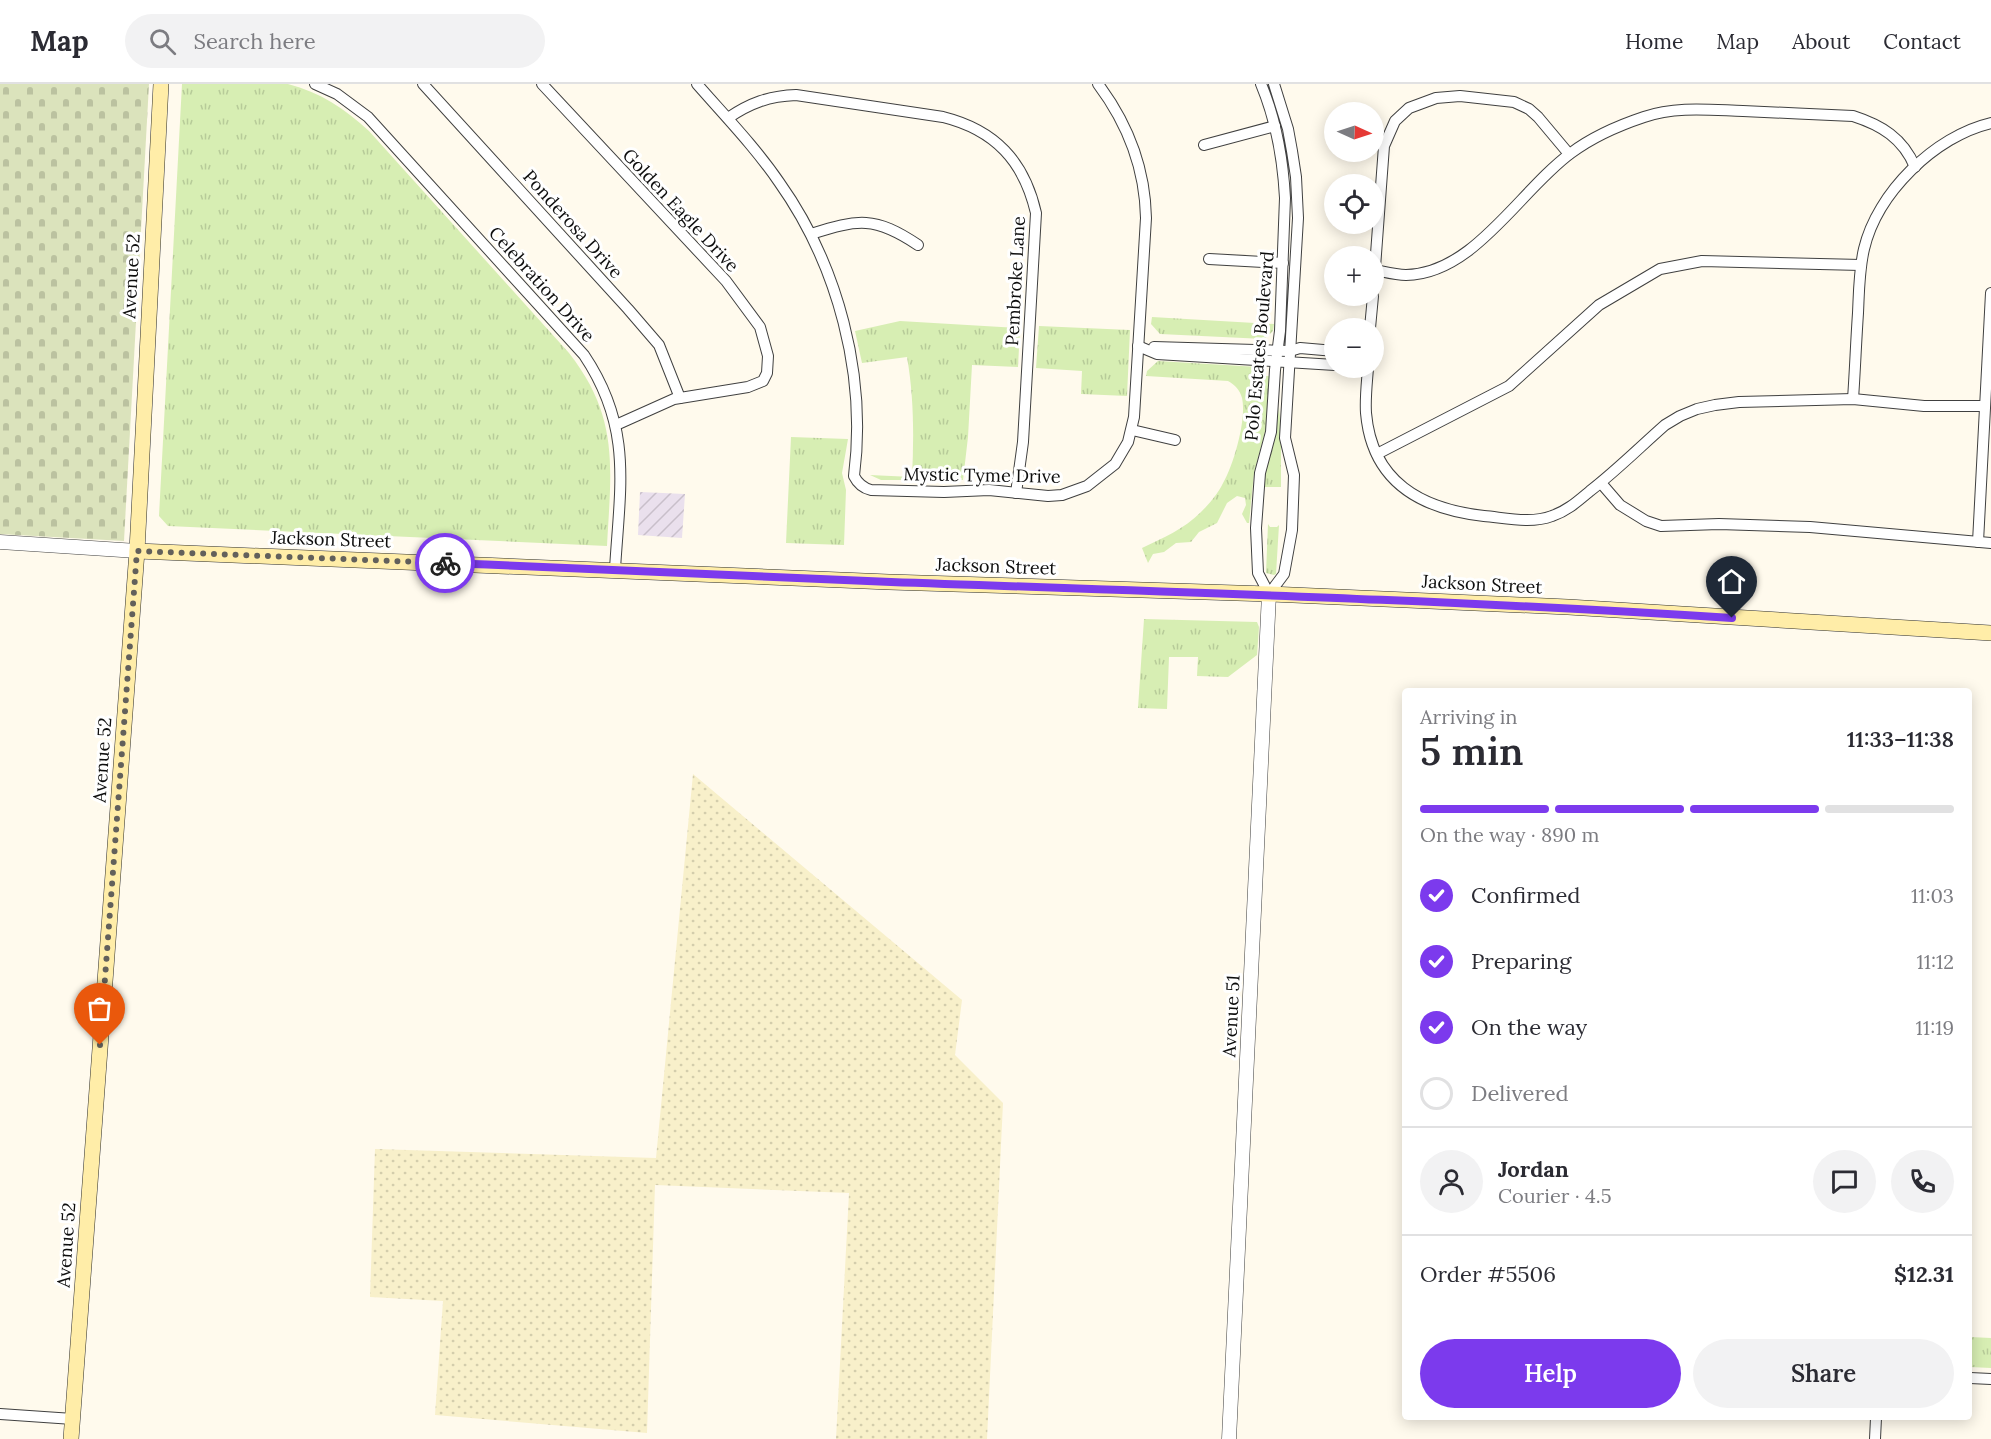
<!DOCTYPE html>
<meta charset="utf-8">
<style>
body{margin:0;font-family:Lora,serif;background:#f2f2f3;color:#2b2b33;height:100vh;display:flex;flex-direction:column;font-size:22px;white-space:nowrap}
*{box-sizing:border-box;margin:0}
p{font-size:20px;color:#7c7c81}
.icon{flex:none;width:33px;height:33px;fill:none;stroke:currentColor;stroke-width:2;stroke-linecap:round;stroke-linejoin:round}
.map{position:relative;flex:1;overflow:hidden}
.panel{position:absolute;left:1402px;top:604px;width:570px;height:732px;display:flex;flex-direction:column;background:#fff;border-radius:6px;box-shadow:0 3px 15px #0003}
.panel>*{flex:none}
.needle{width:39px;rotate:93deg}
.buttons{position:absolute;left:1324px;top:18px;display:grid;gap:12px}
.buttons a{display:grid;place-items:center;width:60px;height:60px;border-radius:50%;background:#fff;box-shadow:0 3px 15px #0003;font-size:30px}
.pin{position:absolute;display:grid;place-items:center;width:51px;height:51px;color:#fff;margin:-62px -26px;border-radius:50% 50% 50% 0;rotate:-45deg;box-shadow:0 0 6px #0007}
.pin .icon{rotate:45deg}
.courier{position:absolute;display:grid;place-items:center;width:60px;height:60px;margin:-30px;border:4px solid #7c3aed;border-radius:50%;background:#fff;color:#222;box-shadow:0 2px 8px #0007}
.overview em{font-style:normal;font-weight:600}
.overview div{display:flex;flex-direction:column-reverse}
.overview{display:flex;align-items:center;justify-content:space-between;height:102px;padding:0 18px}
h1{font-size:39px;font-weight:600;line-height:45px}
.bar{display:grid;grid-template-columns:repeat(4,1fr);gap:9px 6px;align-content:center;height:72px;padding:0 18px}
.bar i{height:8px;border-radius:4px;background:#e1e1e2}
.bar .selected{background:#7c3aed}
.bar p{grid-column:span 4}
.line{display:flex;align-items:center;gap:15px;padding:0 18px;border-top:2px solid #e1e1e2}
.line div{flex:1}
.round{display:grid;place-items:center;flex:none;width:63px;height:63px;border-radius:32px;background:#f2f2f3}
ol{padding:0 18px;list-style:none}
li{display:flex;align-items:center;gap:18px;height:66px}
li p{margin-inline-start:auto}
li .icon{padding:6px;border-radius:50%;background:#7c3aed;color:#fff;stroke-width:4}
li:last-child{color:#7c7c81}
li i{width:33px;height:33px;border:3px solid #e1e1e2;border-radius:50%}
.primary-button{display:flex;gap:12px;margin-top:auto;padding:12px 18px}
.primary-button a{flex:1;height:69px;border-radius:36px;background:#7c3aed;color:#fff;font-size:24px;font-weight:600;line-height:69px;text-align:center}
.primary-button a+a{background:#f2f2f3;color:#2b2b33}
header{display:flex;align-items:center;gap:36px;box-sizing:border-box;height:84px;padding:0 30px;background:#fff;border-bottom:2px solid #e1e1e2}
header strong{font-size:28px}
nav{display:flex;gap:33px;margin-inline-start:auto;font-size:21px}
.search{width:420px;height:54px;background:#f2f2f3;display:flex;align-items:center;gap:15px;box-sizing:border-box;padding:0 21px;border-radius:33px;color:#7c7c81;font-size:22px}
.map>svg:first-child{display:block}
.industrial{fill:url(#industrial-furrows)}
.farmland{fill:url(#farmland-dots)}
.grass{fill:url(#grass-tufts)}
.cemetery{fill:url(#cemetery-stones)}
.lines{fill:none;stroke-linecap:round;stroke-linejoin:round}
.minor-casing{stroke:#404040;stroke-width:12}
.tertiary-casing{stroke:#404040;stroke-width:15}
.secondary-casing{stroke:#2f2f2f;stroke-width:16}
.minor{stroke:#fff;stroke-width:10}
.tertiary{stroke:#fff;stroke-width:14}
.secondary{stroke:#ffeda8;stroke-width:15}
.done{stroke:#62605b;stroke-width:6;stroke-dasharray:0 10.8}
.route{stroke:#7c3aed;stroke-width:8}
.labels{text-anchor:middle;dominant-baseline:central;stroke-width:6;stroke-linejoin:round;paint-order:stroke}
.street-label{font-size:18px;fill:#0d0d0d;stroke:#fff}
</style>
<header>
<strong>Map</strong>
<div class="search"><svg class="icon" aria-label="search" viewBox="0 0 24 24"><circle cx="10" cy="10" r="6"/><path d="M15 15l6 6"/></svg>Search here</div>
<nav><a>Home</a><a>Map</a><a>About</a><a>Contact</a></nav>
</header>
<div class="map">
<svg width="1991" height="1355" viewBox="0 0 1991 1355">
<defs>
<pattern id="industrial-furrows" width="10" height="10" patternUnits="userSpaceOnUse" patternTransform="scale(1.5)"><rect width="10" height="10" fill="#eae0ed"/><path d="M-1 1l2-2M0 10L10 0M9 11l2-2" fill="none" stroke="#c8bfca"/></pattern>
<pattern id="farmland-dots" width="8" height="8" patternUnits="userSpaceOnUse" patternTransform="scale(1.5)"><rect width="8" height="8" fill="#f8f0ca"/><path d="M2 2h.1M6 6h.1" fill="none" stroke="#d3cdac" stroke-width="1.8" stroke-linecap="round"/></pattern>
<pattern id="grass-tufts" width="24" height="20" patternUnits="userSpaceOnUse" patternTransform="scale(1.5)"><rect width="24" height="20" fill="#d7eeb3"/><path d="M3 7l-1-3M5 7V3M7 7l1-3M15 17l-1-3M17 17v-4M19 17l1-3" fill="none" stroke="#b7cb99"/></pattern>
<pattern id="cemetery-stones" width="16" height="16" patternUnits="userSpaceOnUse" patternTransform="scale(1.5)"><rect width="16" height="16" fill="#dbe3bc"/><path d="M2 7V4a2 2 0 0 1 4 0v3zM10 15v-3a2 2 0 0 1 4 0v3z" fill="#bbc2a0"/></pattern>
</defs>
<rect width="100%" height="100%" fill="#fffaed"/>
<!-- industrial -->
<polygon class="industrial" points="640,408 685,410 682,454 638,451"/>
<!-- farmland -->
<polygon class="farmland" points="693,690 962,916 955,971 1003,1019 987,1355 836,1355 849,1109 655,1101 647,1349 435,1331 443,1217 370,1213 375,1065 656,1074"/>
<!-- grass -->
<g class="grass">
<path d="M182 0H288C320 8 345 25 369 47L569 269C620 334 611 385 607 462L168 442 159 432Z"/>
<polygon points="1152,233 1274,240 1273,247 1264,255 1160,250 1151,240"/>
<path d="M900 237 1020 244 1018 283 972 281 968 353 963 396H881L870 391 912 393C914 353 914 313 907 273L862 279 855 247Z"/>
<polygon points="1039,242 1130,246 1127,312 1081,310 1082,287 1036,284"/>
<path d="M1158 277 1258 283 1266 292H1269L1266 344 1254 389 1249 439H1247L1242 430 1246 421 1245 414 1237 412 1227 419 1217 439 1199 448 1191 458 1176 459 1164 468 1153 470 1148 479 1142 464C1163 454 1184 445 1201 428 1208 421 1216 412 1221 403 1233 384 1247 336 1242 314 1240 306 1235 301 1228 297L1146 292 1147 287Z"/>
<polygon points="1279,323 1281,346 1281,403 1263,403 1263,395 1275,355"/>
<polygon points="791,353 848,355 842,389 846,406 844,461 786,459"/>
<polygon points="1268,440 1270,443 1277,443 1279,441 1276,490 1274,491 1266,489"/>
<polygon points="1144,535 1257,538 1259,543 1257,571 1228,593 1197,592 1198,573 1169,573 1167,625 1138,624"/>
<polygon points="1970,1253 1991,1254 1991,1284 1970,1283"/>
</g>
<!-- cemetery -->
<polygon class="cemetery" points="0,0 149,0 124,457 0,450"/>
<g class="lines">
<!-- minor casing -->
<g class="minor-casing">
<g id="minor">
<path d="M315 0 337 10 368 33 584 271C633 344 620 402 615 485"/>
<polyline points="423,0 628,225 659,261 680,314"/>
<polyline points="542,0 726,197 760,243 768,272 767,289 763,297 748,303 674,315 616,341"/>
<path d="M697 0C725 32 755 63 779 98 838 181 867 291 854 392 858 400 863 404 871 406L944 408 989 406 1048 412 1062 411 1087 402 1115 380 1128 358 1134 333 1146 134C1145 83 1128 40 1098 0"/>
<path d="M1261 0C1276 36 1283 76 1285 114L1280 247 1275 286 1271 348 1260 389 1256 444 1258 489 1269 510 1284 490 1292 446 1294 391 1285 354 1298 134 1296 93 1292 67 1288 45 1274 0"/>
<path d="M728 34C750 19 769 12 796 11L943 33C995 46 1024 77 1036 129L1023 358 1016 409"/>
<polyline points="1204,61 1275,42"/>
<path d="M811 150C858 135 875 132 918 161"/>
<polyline points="1209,175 1283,179"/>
<path d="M1375 186C1385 188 1396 191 1406 191 1474 190 1520 106 1571 69 1591 54 1620 41 1644 33 1676 22 1710 26 1743 27 1780 29 1816 30 1853 32 1881 41 1903 54 1915 83"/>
<polyline points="1374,197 1384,62 1395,37 1409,24 1436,14 1460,12 1514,18 1529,25 1538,33 1569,70"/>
<polyline points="1370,244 1373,212"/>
<polyline points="1138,262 1157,270 1335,281"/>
<polyline points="1154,263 1290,267 1300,264 1335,267"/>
<path d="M1368 284C1367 298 1365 314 1366 329 1372 398 1421 425 1484 432 1506 434 1531 440 1552 432 1567 427 1578 417 1590 407 1616 387 1640 363 1665 341L1680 332 1697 325 1715 321 1739 318 1853 315 1924 322H1985"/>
<path d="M1853 315C1855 287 1856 258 1858 229 1859 208 1859 186 1864 165 1877 109 1935 52 1991 39"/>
<polyline points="1132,346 1175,356"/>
<polyline points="1377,370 1509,302 1599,221 1660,185 1702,177 1861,181"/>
<polyline points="1601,399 1620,421 1646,437 1661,442 1719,440 1810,443 1991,459"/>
<polyline points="1978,458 1991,209"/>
<polyline points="1970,1294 1991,1295"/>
<polyline points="0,1330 73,1335"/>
<polyline points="1875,1355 1876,1334"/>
</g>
</g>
<!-- tertiary casing -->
<g class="tertiary-casing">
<g id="tertiary">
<polyline points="0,458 137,467"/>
<polyline points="1229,1355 1269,510"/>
</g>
</g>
<!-- secondary casing -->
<g class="secondary-casing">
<g id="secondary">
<polyline points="137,467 889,498 1269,510 1568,523 1991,549"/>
<polyline points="71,1355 137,467 161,0"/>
</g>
</g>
<!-- minor -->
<use href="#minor" class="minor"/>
<!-- tertiary -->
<use href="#tertiary" class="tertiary"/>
<!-- secondary -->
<use href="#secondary" class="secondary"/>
</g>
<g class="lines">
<!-- done -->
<polyline class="done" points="100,961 137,467 445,479"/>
<!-- route -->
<path class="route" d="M445 479C594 484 743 492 891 498 1172 508 1452 516 1732 534"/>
</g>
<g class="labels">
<!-- street labels -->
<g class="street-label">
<text transform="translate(681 126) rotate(47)">Golden Eagle Drive</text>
<text transform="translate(573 140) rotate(48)">Ponderosa Drive</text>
<text transform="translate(131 192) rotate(-87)">Avenue 52</text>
<text transform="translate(1015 197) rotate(-87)">Pembroke Lane</text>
<text transform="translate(542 200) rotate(48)">Celebration Drive</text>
<text transform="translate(1259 262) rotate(-85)">Polo Estates Boulevard</text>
<text transform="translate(982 391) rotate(1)">Mystic Tyme Drive</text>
<text transform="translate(331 455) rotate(2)">Jackson Street</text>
<text transform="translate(996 482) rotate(2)">Jackson Street</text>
<text transform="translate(1482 500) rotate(3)">Jackson Street</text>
<text transform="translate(102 676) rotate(-86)">Avenue 52</text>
<text transform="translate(1231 932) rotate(-87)">Avenue 51</text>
<text transform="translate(66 1161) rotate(-86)">Avenue 52</text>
</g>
</g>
</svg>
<div class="buttons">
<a><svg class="needle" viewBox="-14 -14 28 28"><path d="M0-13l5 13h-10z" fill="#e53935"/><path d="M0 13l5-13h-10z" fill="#7c7c81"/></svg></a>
<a><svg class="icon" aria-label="locate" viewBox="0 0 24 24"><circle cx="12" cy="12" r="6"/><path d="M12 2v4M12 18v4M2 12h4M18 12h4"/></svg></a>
<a>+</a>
<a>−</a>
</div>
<div class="pin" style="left:100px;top:961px;background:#ea580c"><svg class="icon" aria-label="bag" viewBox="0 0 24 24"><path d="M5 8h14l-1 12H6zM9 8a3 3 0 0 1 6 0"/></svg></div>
<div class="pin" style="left:1732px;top:534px;background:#1f2937"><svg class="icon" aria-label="home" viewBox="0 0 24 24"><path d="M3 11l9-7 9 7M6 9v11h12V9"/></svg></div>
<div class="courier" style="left:445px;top:479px"><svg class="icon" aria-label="bike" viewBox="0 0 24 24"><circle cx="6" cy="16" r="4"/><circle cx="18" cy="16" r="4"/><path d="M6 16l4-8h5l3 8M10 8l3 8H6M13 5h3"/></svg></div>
<section class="panel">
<div class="overview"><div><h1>5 min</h1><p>Arriving in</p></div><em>11:33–11:38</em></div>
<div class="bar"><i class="selected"></i><i class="selected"></i><i class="selected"></i><i></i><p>On the way · 890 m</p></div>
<ol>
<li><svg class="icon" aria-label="check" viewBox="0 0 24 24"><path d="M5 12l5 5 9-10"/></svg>Confirmed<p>11:03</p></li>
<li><svg class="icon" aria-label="check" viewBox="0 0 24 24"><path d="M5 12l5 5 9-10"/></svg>Preparing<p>11:12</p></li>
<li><svg class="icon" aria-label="check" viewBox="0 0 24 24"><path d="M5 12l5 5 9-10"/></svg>On the way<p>11:19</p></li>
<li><i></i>Delivered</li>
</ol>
<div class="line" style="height:108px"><a class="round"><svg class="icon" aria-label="person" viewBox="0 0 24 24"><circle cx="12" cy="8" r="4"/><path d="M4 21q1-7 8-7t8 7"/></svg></a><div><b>Jordan</b><p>Courier · 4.5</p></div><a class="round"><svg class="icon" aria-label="chat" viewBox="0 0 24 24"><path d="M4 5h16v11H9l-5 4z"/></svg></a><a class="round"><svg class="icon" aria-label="phone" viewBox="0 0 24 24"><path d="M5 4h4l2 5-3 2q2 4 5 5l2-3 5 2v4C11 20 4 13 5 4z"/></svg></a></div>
<div class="line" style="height:78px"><div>Order #5506</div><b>$12.31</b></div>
<div class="primary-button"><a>Help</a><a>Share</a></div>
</section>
</div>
